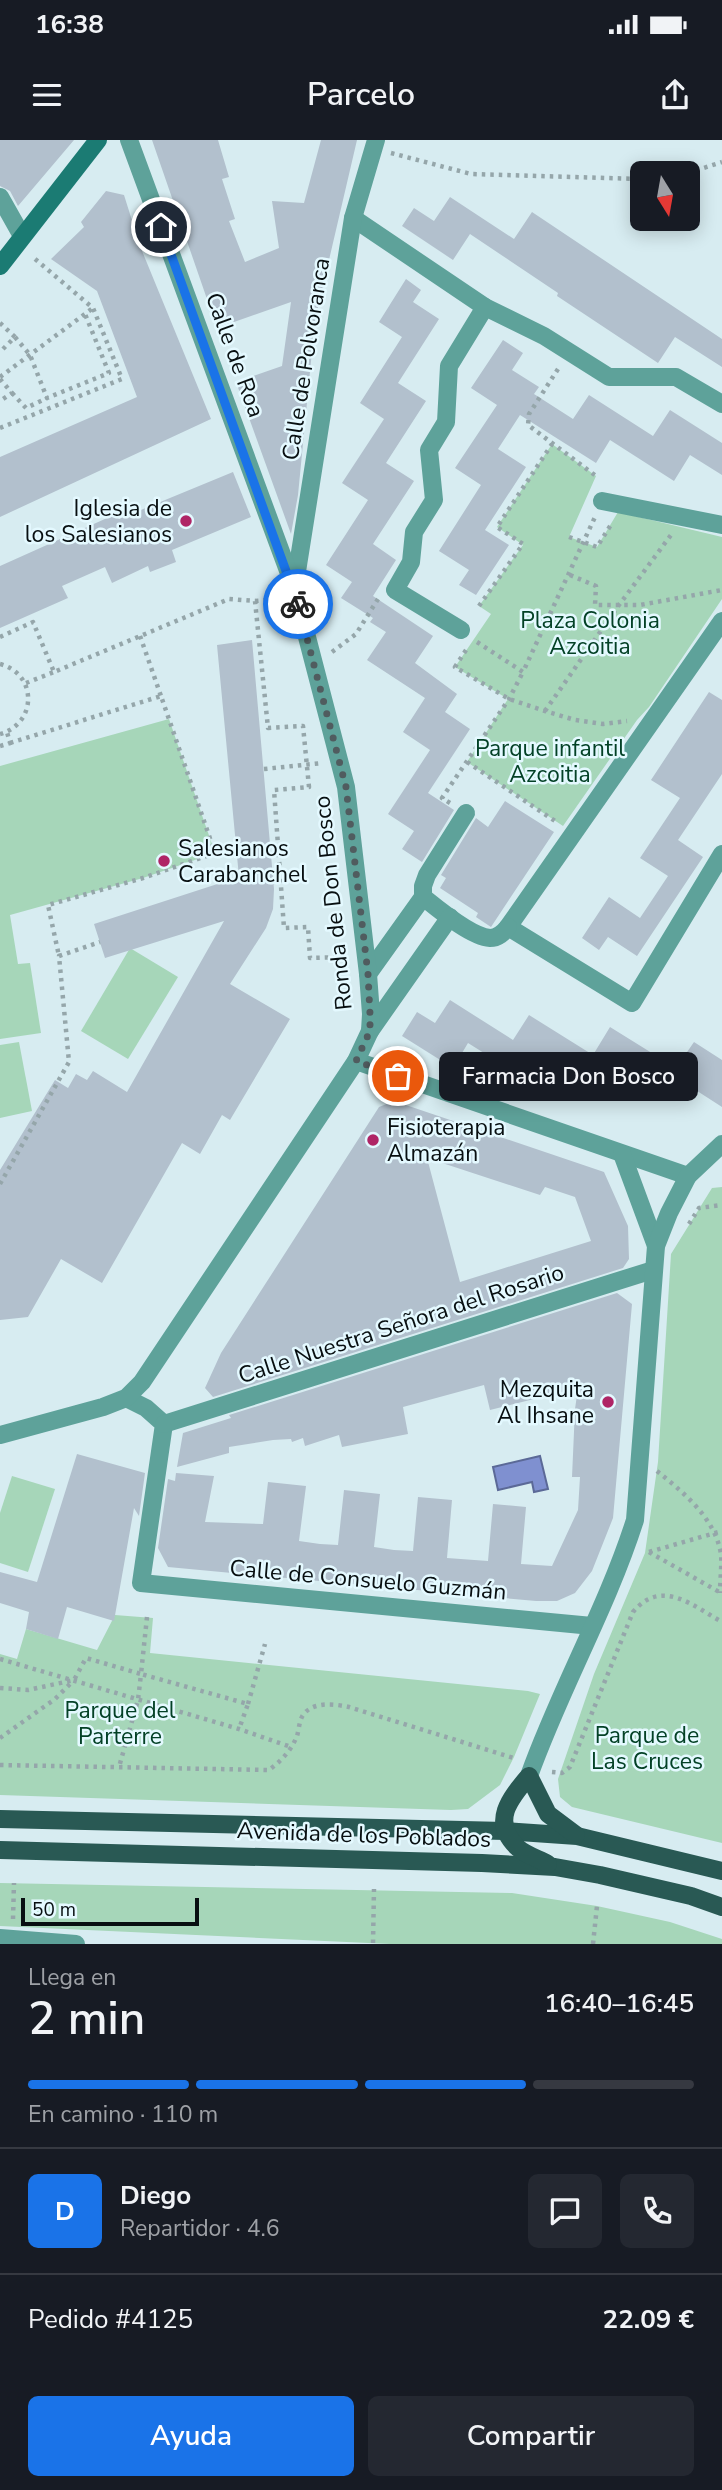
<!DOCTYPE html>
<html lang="es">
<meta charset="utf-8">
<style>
body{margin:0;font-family:"Nunito Sans",sans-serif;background:#242831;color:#f1f3f6;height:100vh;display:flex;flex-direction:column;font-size:26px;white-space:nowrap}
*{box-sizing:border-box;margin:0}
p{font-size:23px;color:#9ea1a6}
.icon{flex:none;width:38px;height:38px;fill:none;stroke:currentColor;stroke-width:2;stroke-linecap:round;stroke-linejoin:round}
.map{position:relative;height:1804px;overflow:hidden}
.details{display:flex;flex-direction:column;background:#171b24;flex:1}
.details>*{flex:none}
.needle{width:46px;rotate:169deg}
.controls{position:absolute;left:630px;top:21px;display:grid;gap:14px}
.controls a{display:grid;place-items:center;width:70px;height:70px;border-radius:10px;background:#171b24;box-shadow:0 4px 18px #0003;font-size:35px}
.scale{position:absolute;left:21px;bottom:18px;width:178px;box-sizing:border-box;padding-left:7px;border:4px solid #080f11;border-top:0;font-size:19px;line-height:24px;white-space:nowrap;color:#080f11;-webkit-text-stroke:5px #e4f9ff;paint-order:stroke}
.pin{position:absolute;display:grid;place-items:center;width:60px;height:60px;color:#fff;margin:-30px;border:4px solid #fff;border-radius:50%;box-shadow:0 2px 7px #0007}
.courier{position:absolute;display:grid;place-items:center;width:70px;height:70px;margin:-35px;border:5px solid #1a73e8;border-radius:50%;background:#fff;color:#222;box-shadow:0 2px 9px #0007}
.bubble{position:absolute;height:49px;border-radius:10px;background:#171b24;box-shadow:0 4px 18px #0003;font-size:23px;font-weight:600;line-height:49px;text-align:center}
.overview em{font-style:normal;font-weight:600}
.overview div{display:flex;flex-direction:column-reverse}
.overview{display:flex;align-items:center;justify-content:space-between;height:119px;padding:0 28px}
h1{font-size:46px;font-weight:600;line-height:52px}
.bar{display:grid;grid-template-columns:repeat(4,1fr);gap:10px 7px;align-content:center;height:84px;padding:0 28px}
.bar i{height:9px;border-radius:5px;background:#363941}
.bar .active{background:#1a73e8}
.bar p{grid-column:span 4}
.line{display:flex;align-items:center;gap:18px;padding:0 28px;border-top:2px solid #363941}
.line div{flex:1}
.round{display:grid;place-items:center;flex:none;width:74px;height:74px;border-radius:10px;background:#242831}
.primary-button{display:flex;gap:14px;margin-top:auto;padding:14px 28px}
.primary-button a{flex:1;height:80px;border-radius:10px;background:#1a73e8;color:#fff;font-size:28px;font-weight:600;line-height:80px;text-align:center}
.primary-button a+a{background:#242831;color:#f1f3f6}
.status{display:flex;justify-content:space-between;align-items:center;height:49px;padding:0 35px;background:#171b24;direction:ltr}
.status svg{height:19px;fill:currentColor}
header{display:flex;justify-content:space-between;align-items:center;height:91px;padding:0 28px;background:#171b24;font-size:32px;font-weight:600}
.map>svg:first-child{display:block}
.green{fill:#a6d6b9}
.water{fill:#7f90d0;stroke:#5b6997;stroke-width:2}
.building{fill:#b2c0cd;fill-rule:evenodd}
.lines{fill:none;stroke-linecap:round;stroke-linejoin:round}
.path{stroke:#95a6aa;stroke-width:4.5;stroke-dasharray:3.5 5;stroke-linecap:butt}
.street{stroke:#5ea29a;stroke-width:18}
.secondary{stroke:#1b7b73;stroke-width:18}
.primary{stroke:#295954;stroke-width:18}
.done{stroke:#505c5f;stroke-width:7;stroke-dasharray:0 12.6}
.route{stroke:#1a73e8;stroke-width:9}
.poi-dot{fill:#af2566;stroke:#e4f9ff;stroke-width:2.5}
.labels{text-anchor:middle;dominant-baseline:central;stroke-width:5;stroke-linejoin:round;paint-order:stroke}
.street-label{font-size:23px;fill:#080f11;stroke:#e4f9ff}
.poi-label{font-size:23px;fill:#080f11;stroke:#e4f9ff;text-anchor:end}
.park-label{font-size:23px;fill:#034126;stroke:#e4f9ff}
</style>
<div class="status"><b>16:38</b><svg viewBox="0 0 49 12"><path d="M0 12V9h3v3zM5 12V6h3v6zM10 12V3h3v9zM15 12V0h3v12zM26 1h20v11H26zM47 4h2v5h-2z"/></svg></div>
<header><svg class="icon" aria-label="menu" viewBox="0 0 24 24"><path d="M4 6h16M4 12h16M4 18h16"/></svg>Parcelo<svg class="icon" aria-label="share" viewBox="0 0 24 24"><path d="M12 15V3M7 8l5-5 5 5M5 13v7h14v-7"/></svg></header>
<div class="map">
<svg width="722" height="1804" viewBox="0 0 722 1804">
<rect width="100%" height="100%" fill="#d7ecf1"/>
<!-- green -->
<g class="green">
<polygon points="552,304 596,336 569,397 597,407 618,372 722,397 722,459 649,567 637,580 563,686 467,622 508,559 455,527 491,474 479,466 523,405 497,387"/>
<polygon points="169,579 215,713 143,738 10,775 18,824 30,823 41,893 0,899 0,626"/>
<polygon points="130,808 178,837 128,919 81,891"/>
<polygon points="19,902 32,971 0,978 0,905"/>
<polygon points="722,1047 722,1703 572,1667 560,1657 558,1639 594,1534 645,1413 658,1322 671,1114 712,1048"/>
<polygon points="12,1336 55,1349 28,1432 0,1423 0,1373"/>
<polygon points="115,1475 153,1478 150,1513 528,1551 540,1554 514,1617 500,1645 468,1669 451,1670 0,1655 0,1514 17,1519 26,1489 97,1510"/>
<polygon points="0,1743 512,1753 597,1766 670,1782 722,1799 722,1804 390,1804 0,1786"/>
</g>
<!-- water -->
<polygon class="water" points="540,1316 548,1349 534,1352 532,1342 498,1350 493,1327"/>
<!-- building -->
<g class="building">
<polygon points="0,0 74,0 18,66 10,51 0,46"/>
<polygon points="152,0 218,0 229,37 222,39 235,79 229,81 245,122 279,108 272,61 304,63 321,0 357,0 315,180 298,355 291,394 236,242 282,226 291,162 217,188"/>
<polygon points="106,51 124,55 140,106 211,279 0,377 0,317 137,257 97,151 51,119 84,87 81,82"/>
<polygon points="450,57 514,99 532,72 722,199 722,227 675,197 658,223 557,156 558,153 470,94 453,120 402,86 414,68 434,81"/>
<polygon points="406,139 421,150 413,162 439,179 398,243 426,261 386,323 414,341 373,404 396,420 373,456 433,496 415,523 457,554 445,572 470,589 428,653 454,670 422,722 402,709 414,691 388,674 430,610 403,592 425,558 367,520 386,492 370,482 373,478 341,458 352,442 326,425 368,360 342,343 384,279 360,263 402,197 379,182"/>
<polygon points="503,200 523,213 512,230 539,247 534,254 573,279 589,255 653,296 670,270 722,303 722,335 690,315 674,341 610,300 596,323 520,275 498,309 526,327 485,390 509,405 476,455 459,445 469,430 439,411 481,345 455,328 497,265 471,248"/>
<polygon points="233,332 251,377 172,410 176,422 150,432 148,426 112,443 105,427 62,446 68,458 0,488 0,426 116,374 119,379"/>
<polygon points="252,500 274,749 273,769 266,788 230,844 290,879 230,980 222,975 200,1014 182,1003 102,1143 61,1119 28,1177 0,1180 0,1030 55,940 68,948 76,934 87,940 93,931 127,952 224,781 105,818 94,784 239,737 217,505"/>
<polygon points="709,552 722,560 722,634 678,700 703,717 637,816 608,797 599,810 582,798 609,757 640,778 668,736 640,718 680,658 651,640"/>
<polygon points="505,661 554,692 491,787 476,777 478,773 440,748 446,738 441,735 476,678 488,687"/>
<polygon points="450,860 513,900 529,875 593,915 610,887 676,928 694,902 722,920 722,967 691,947 683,959 650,937 646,943 631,934 614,960 551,920 535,945 468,903 453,928 402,896 417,872 435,883"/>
<path d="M394 961 604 1032 628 1086 629 1119 623 1128 213 1257 205 1248 221 1213 379 967ZM427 1018 540 1055 545 1047 575 1057 591 1101 460 1142Z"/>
<polygon points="617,1153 632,1164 613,1378 592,1431 575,1453 557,1461 536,1461 168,1427 158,1408 168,1339 175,1341 176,1333 214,1336 205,1382 263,1384 268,1342 306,1346 299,1401 320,1404 338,1405 344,1350 380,1354 374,1407 394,1410 413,1411 418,1357 452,1360 447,1418 488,1421 493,1364 526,1367 521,1424 552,1426 578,1370 580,1337 572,1337 575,1269 578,1248 490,1270 484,1245 403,1267 408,1294 342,1307 339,1295 305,1306 303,1298 292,1302 291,1299 273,1300 229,1307 229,1313 177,1327 183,1293 231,1278 229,1275"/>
<polygon points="77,1314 145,1333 139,1376 134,1368 114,1481 67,1467 58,1499 26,1489 29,1472 0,1463 0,1432 37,1442"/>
</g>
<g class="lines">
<!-- path -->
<g class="path">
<polyline points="391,13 471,34 642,39"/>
<polyline points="688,33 722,22"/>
<polyline points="0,183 15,197 0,212"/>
<polyline points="15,197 30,215 47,258 109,233 85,174"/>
<polyline points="558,229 529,274 528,285 596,336"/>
<polyline points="0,237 93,168"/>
<polyline points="0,239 12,253 0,261"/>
<polyline points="12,253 26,268 47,258"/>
<polyline points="0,288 122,239 93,168 35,119"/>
<polyline points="569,397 597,407 612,383"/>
<polyline points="570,435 596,446 595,465 640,465 722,450"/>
<polyline points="255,461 278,459"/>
<polyline points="479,466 523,404 497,387 552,304"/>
<polyline points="140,496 161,556"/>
<polyline points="0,497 33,482 54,532 229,459 255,461 268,588 303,586 309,647 274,650 284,788 308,787 310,818 344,817"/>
<polyline points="477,502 523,532 595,377"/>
<polyline points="466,510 455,527 509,559 545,571 575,580 603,584 627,581"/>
<polyline points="332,512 356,494 378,459"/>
<path d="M0 524C38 534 37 584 0 594"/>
<polyline points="26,543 54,532"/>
<polyline points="545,571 619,465 671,395"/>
<polyline points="10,603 161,556 215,713 143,738 48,765 59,816"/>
<polyline points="0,606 10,603 7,592"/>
<polyline points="467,622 558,683"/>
<polyline points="264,629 322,623"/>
<polyline points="450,663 442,658 509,559 523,532"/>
<polyline points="0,1044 69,922 59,816 100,802"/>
<polyline points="689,1084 699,1068 722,1065"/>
<path d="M657 1331C684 1353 715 1378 721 1414 722 1426 720 1440 720 1453"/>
<polyline points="649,1412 721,1453"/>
<polyline points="649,1412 722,1391"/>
<polyline points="147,1477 141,1534 248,1564 239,1589"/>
<polyline points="0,1519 239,1589 291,1607"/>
<polyline points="0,1548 28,1550 74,1540 86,1518 141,1534 138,1560 119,1627"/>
<polyline points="248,1564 265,1504"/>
<polyline points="0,1598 55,1559 73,1541"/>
<path d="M0 1625 269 1630C281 1621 291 1611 297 1596 299 1590 299 1581 303 1575 313 1561 335 1564 349 1567L517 1619"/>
<path d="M552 1632 562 1633 570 1627 633 1472C661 1438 692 1465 722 1482"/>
<polyline points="13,1779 14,1743"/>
<polyline points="373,1803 374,1749"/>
<polyline points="593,1804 597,1766"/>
</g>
<!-- street -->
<g class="street">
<polyline points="0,57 22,96"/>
<polyline points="353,78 485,167 544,196 609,237 676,237 722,264"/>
<polyline points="602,361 722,385"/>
<polyline points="295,444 353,78 376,0"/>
<polyline points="722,481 508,787 632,863 722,714"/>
<polyline points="461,490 395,450 411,422 414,392 434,360 429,310 446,282 449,226 485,167"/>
<path d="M423 757C438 769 471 797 490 798 498 798 503 793 508 787"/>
<polyline points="368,834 423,757 423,746 427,735 466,673"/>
<polyline points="370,891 450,777"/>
<polyline points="356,921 688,1036"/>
<polyline points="622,1014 656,1106"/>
<polyline points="126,1258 146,1268 164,1284 141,1443 592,1486"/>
<polyline points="164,1284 653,1130"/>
<polyline points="0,1295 103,1267 126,1258 142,1242 356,921 370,891 371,874 368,834 346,647 294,447 129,0"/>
<path d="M529 1636C560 1549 607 1468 635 1380L656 1106 669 1073 688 1036 722 1004"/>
<polyline points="0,1798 76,1804"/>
</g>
<!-- secondary -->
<polyline class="secondary" points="0,126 98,0"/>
<!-- primary -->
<g class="primary">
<polyline points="0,1679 505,1691 577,1696 722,1731"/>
<polyline points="0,1710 482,1723 555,1727 600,1735 691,1756 722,1767"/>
<path d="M548 1724C539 1719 526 1715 518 1708 490 1682 510 1658 529 1636L548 1674 576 1695"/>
</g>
</g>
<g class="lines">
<!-- done -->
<polyline class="done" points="298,464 346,647 368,834 370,874 370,891 356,921 398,936"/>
<!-- route -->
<polyline class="route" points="161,87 298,464"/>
</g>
<!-- markers -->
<g class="poi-dot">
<circle cx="186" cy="381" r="7"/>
<circle cx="164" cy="721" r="7"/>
<circle cx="373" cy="1000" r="7"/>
<circle cx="608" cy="1262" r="7"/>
</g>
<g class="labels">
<!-- street labels -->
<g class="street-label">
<text transform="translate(235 215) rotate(70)">Calle de Roa</text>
<text transform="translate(306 219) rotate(-81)">Calle de Polvoranca</text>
<text transform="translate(333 763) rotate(-96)">Ronda de Don Bosco</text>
<text transform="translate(401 1184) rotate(-18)">Calle Nuestra Señora del Rosario</text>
<text transform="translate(368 1440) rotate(5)">Calle de Consuelo Guzmán</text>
<text transform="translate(364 1695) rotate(2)">Avenida de los Poblados</text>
</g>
<!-- poi labels -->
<g class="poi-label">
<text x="172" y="368">Iglesia de<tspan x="172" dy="26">los Salesianos</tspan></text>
<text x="178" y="708" text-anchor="start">Salesianos<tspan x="178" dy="26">Carabanchel</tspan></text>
<text x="387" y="987" text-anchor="start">Fisioterapia<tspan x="387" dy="26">Almazán</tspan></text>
<text x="594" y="1249">Mezquita<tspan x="594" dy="26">Al Ihsane</tspan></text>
</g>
<!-- park labels -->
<g class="park-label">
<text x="590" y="480">Plaza Colonia<tspan x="590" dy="26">Azcoitia</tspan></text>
<text x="550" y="608">Parque infantil<tspan x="550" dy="26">Azcoitia</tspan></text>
<text x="120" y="1570">Parque del<tspan x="120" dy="26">Parterre</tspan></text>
<text x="647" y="1595">Parque de<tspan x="647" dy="26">Las Cruces</tspan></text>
</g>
</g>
</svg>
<div class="controls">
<a><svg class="needle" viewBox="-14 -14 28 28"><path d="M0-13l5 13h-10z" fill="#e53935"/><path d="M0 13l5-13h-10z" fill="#9ea1a6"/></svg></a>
</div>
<div class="scale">50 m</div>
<div class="pin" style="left:398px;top:936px;background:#ea580c"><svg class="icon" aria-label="bag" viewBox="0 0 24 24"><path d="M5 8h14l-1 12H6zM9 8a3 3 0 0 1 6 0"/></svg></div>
<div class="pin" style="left:161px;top:87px;background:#1f2937"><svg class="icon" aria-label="home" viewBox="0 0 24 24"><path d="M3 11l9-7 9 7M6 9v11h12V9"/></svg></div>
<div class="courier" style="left:298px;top:464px"><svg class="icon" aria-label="bike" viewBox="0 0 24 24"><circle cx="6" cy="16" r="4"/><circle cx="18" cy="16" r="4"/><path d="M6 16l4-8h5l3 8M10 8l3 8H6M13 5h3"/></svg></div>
<div class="bubble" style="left:439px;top:912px;width:259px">Farmacia Don Bosco</div>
</div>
<section class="details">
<div class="overview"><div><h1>2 min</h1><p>Llega en</p></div><em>16:40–16:45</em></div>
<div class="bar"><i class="active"></i><i class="active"></i><i class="active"></i><i></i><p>En camino · 110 m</p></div>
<div class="line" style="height:126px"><b class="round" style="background:#1a73e8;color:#fff">D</b><div><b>Diego</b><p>Repartidor · 4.6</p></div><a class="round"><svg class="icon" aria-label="chat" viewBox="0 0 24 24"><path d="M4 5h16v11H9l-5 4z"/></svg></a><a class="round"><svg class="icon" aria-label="phone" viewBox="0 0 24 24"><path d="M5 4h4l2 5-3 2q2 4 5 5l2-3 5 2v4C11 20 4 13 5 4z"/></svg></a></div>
<div class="line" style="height:91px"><div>Pedido #4125</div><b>22.09 €</b></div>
<div class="primary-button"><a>Ayuda</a><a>Compartir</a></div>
</section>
